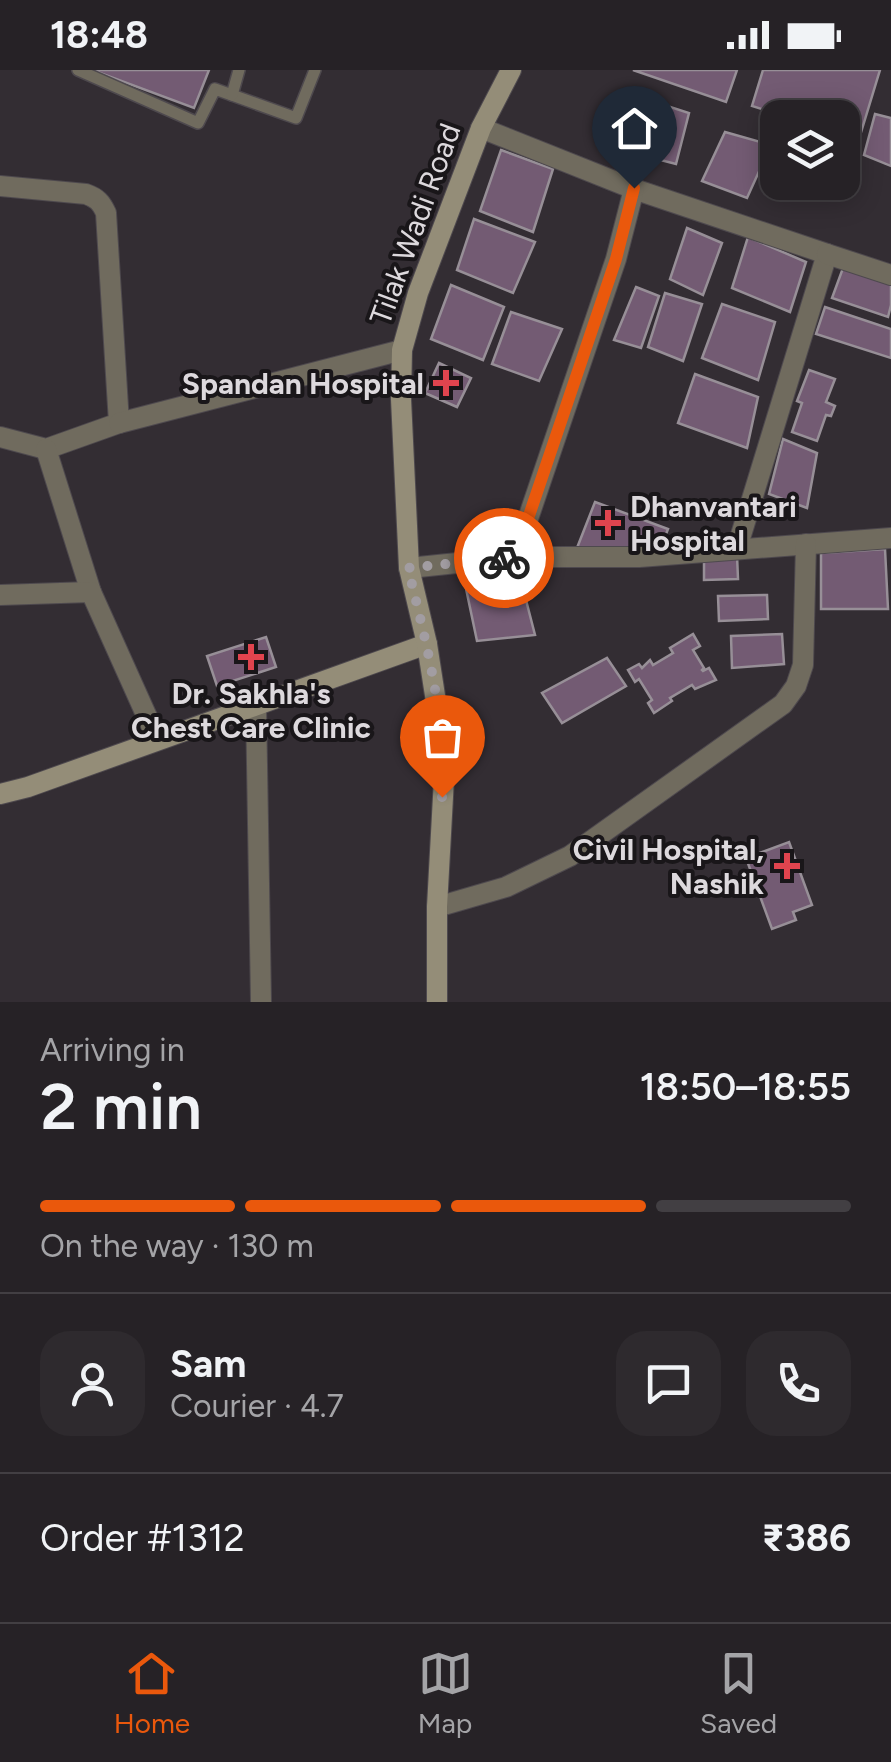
<!DOCTYPE html>
<meta charset="utf-8">
<style>
body{margin:0;font-family:Figtree,sans-serif;background:#2e2a2e;color:#f1f3f6;height:100vh;display:flex;flex-direction:column;font-size:38px;white-space:nowrap}
*{box-sizing:border-box;margin:0}
p{font-size:32px;color:#a4a4a7}
.icon{flex:none;width:55px;height:55px;fill:none;stroke:currentColor;stroke-width:2;stroke-linecap:round;stroke-linejoin:round}
.map{position:relative;height:932px;overflow:hidden}
.details{display:flex;flex-direction:column;background:#262226;flex:1}
.details>*{flex:none}
.controls{position:absolute;left:760px;top:30px;display:grid;gap:20px}
.controls a{display:grid;place-items:center;width:100px;height:100px;border-radius:20px;background:#262226;box-shadow:0 5px 25px #0003,0 0 0 2px #423f43;font-size:50px}
.pin{position:absolute;display:grid;place-items:center;width:85px;height:85px;color:#fff;margin:-102px -42px;border-radius:50% 50% 50% 0;rotate:-45deg;box-shadow:0 0 10px #0007}
.pin .icon{rotate:45deg}
.courier{position:absolute;display:grid;place-items:center;width:100px;height:100px;margin:-50px;border:8px solid #ea580c;border-radius:50%;background:#fff;color:#222;box-shadow:0 2px 12px #0007}
.summary em{font-style:normal;font-weight:600}
.summary div{display:flex;flex-direction:column-reverse}
.summary{display:flex;align-items:center;justify-content:space-between;height:170px;padding:0 40px}
h1{font-size:65px;font-weight:600;line-height:75px}
.bar{display:grid;grid-template-columns:repeat(4,1fr);gap:15px 10px;align-content:center;height:120px;padding:0 40px}
.bar i{height:12px;border-radius:8px;background:#423f43}
.bar .active{background:#ea580c}
.bar p{grid-column:span 4}
.line{display:flex;align-items:center;gap:25px;padding:0 40px;border-top:2px solid #423f43}
.line div{flex:1}
.round{display:grid;place-items:center;flex:none;width:105px;height:105px;border-radius:30px;background:#2e2a2e}
.status{display:flex;justify-content:space-between;align-items:center;height:70px;padding:0 50px;background:#262226;direction:ltr}
.status svg{height:28px;fill:currentColor}
.dock{display:flex;justify-content:space-around;align-items:center;height:140px;border-top:2px solid #423f43;background:#262226;font-size:28px;color:#a4a4a7}
.dock a{display:grid;justify-items:center;gap:5px}
.dock .active{color:#ea580c}
.map>svg:first-child{display:block}
.building{fill:#735b73;stroke:#978f97;stroke-width:2.5}
.lines{fill:none;stroke-linecap:round;stroke-linejoin:round}
.lane-casing{stroke:#4e494e;stroke-width:14}
.street-casing{stroke:#4e494e;stroke-width:22}
.secondary-casing{stroke:#4e494e;stroke-width:22}
.lane{stroke:#706b5e;stroke-width:11}
.street{stroke:#706b5e;stroke-width:20}
.secondary{stroke:#948d78;stroke-width:20}
.done{stroke:#a29da2;stroke-width:10;stroke-dasharray:0 18}
.route{stroke:#ea580c;stroke-width:12}
.health-dot{fill:#e0444e;stroke:#191619;stroke-width:4}
.labels{text-anchor:middle;dominant-baseline:central;stroke-width:8;stroke-linejoin:round;paint-order:stroke}
.street-label{font-size:30px;fill:#ddd9dd;stroke:#191619}
.poi-label{font-size:30px;font-weight:bold;fill:#ddd9dd;stroke:#191619;text-anchor:end}
</style>
<div class="status"><b>18:48</b><svg viewBox="0 0 49 12"><path d="M0 12V9h3v3zM5 12V6h3v6zM10 12V3h3v9zM15 12V0h3v12zM26 1h20v11H26zM47 4h2v5h-2z"/></svg></div>
<div class="map">
<svg width="891" height="932" viewBox="0 0 891 932">
<rect width="100%" height="100%" fill="#332d33"/>
<!-- building -->
<g class="building">
<polygon points="92,0 209,0 194,38"/>
<polygon points="633,0 737,0 726,32"/>
<polygon points="763,0 880,0 859,69 842,64 842,48 790,48 752,36"/>
<polygon points="624,22 689,43 676,94 606,76"/>
<polygon points="875,44 891,48 891,96 864,85"/>
<polygon points="725,62 771,75 747,128 702,111"/>
<polygon points="501,80 553,99 533,162 480,141"/>
<polygon points="474,149 535,172 513,223 457,200"/>
<polygon points="687,158 722,173 703,225 670,209"/>
<polygon points="748,167 806,192 790,242 732,218"/>
<polygon points="843,198 891,213 891,235 888,247 832,228"/>
<polygon points="451,215 504,237 483,290 431,269"/>
<polygon points="636,217 659,226 641,278 614,270"/>
<polygon points="665,223 702,234 683,291 648,277"/>
<polygon points="722,234 775,252 758,310 702,288"/>
<polygon points="825,237 891,259 891,288 816,264"/>
<polygon points="511,242 562,259 539,311 492,294"/>
<polygon points="439,293 471,308 457,337 425,323"/>
<polygon points="809,300 835,309 826,332 835,336 831,346 826,345 817,371 792,362 802,333 797,331"/>
<polygon points="695,304 758,327 747,378 678,353"/>
<polygon points="783,369 817,383 807,438 769,424"/>
<polygon points="595,432 668,459 658,485 577,478"/>
<polygon points="885,479 888,539 821,539 821,483"/>
<polygon points="737,485 738,509 704,510 704,486"/>
<polygon points="519,503 535,565 477,571 464,509"/>
<polygon points="767,525 768,549 719,551 718,526"/>
<polygon points="693,564 700,576 693,580 704,598 702,600 703,601 709,598 716,610 695,619 692,615 670,628 672,631 654,643 648,633 652,630 639,609 635,612 628,600 639,594 642,598 650,590 653,595 673,583 670,578"/>
<polygon points="782,564 784,594 732,598 731,566"/>
<polygon points="266,567 276,597 217,616 207,586"/>
<polygon points="607,588 626,616 562,653 542,623"/>
<polygon points="789,772 812,835 793,842 796,850 772,859 746,788"/>
</g>
<g class="lines">
<!-- lane casing -->
<g class="lane-casing">
<g id="lane">
<polyline points="78,0 198,53 215,19 296,48 315,0"/>
<polyline points="232,25 239,0"/>
</g>
</g>
<!-- street casing -->
<g class="street-casing">
<g id="street">
<polyline points="481,58 634,119 827,184 737,478"/>
<path d="M0 116 86 124C97 128 101 132 106 143L119 353 46 379 0 367"/>
<polyline points="827,184 891,205"/>
<polyline points="119,353 402,280"/>
<polyline points="46,379 91,522"/>
<polyline points="515,487 616,189 634,119"/>
<polyline points="409,498 515,487 639,487 891,468"/>
<polyline points="0,525 91,522 157,669"/>
<polyline points="256,635 261,932"/>
<polyline points="437,837 506,817 570,786 783,634 796,616 803,595 806,474"/>
</g>
</g>
<!-- secondary casing -->
<g class="secondary-casing">
<g id="secondary">
<polyline points="0,724 28,717 427,574"/>
<polyline points="437,932 437,837 445,690 427,574 409,498 401,329 402,280 418,223 481,58 511,0"/>
</g>
</g>
<!-- lane -->
<use href="#lane" class="lane"/>
<!-- street -->
<use href="#street" class="street"/>
<!-- secondary -->
<use href="#secondary" class="secondary"/>
</g>
<g class="lines">
<!-- done -->
<path class="done" d="M442 727C447 650 426 572 408 498L504 488"/>
<!-- route -->
<polyline class="route" points="504,488 515,487 616,189 634,118"/>
</g>
<!-- markers -->
<g class="health-dot">
<path d="M441 298h10v10h10v10h-10v10h-10v-10h-10v-10h10z"/>
<path d="M603 438h10v10h10v10h-10v10h-10v-10h-10v-10h10z"/>
<path d="M246 572h10v10h10v10h-10v10h-10v-10h-10v-10h10z"/>
<path d="M782 781h10v10h10v10h-10v10h-10v-10h-10v-10h10z"/>
</g>
<g class="labels">
<!-- street labels -->
<g class="street-label">
<text transform="translate(415 154) rotate(-70)">Tilak Wadi Road</text>
</g>
<!-- poi labels -->
<g class="poi-label">
<text x="424" y="313">Spandan Hospital</text>
<text x="630" y="436" text-anchor="start">Dhanvantari<tspan x="630" dy="34">Hospital</tspan></text>
<text x="251" y="623" text-anchor="middle">Dr. Sakhla's<tspan x="251" dy="34">Chest Care Clinic</tspan></text>
<text x="764" y="779">Civil Hospital,<tspan x="764" dy="34">Nashik</tspan></text>
</g>
</g>
</svg>
<div class="controls">
<a><svg class="icon" aria-label="layers" viewBox="0 0 24 24"><path d="M12 4l9 5-9 5-9-5zM3 14l9 5 9-5"/></svg></a>
</div>
<div class="pin" style="left:442px;top:727px;background:#ea580c"><svg class="icon" aria-label="bag" viewBox="0 0 24 24"><path d="M5 8h14l-1 12H6zM9 8a3 3 0 0 1 6 0"/></svg></div>
<div class="pin" style="left:634px;top:118px;background:#1f2937"><svg class="icon" aria-label="home" viewBox="0 0 24 24"><path d="M3 11l9-7 9 7M6 9v11h12V9"/></svg></div>
<div class="courier" style="left:504px;top:488px"><svg class="icon" aria-label="bike" viewBox="0 0 24 24"><circle cx="6" cy="16" r="4"/><circle cx="18" cy="16" r="4"/><path d="M6 16l4-8h5l3 8M10 8l3 8H6M13 5h3"/></svg></div>
</div>
<section class="details">
<div class="summary"><div><h1>2 min</h1><p>Arriving in</p></div><em>18:50–18:55</em></div>
<div class="bar"><i class="active"></i><i class="active"></i><i class="active"></i><i></i><p>On the way · 130 m</p></div>
<div class="line" style="height:180px"><a class="round"><svg class="icon" aria-label="person" viewBox="0 0 24 24"><circle cx="12" cy="8" r="4"/><path d="M4 21q1-7 8-7t8 7"/></svg></a><div><b>Sam</b><p>Courier · 4.7</p></div><a class="round"><svg class="icon" aria-label="chat" viewBox="0 0 24 24"><path d="M4 5h16v11H9l-5 4z"/></svg></a><a class="round"><svg class="icon" aria-label="phone" viewBox="0 0 24 24"><path d="M5 4h4l2 5-3 2q2 4 5 5l2-3 5 2v4C11 20 4 13 5 4z"/></svg></a></div>
<div class="line" style="height:130px"><div>Order #1312</div><b>₹386</b></div>
</section>
<nav class="dock">
<a class="active"><svg class="icon" aria-label="home" viewBox="0 0 24 24"><path d="M3 11l9-7 9 7M6 9v11h12V9"/></svg>Home</a>
<a><svg class="icon" aria-label="map" viewBox="0 0 24 24"><path d="M3 6l6-2 6 2 6-2v14l-6 2-6-2-6 2zM9 4v14M15 6v14"/></svg>Map</a>
<a><svg class="icon" aria-label="saved" viewBox="0 0 24 24"><path d="M7 4h10v16l-5-4-5 4z"/></svg>Saved</a>
</nav>
